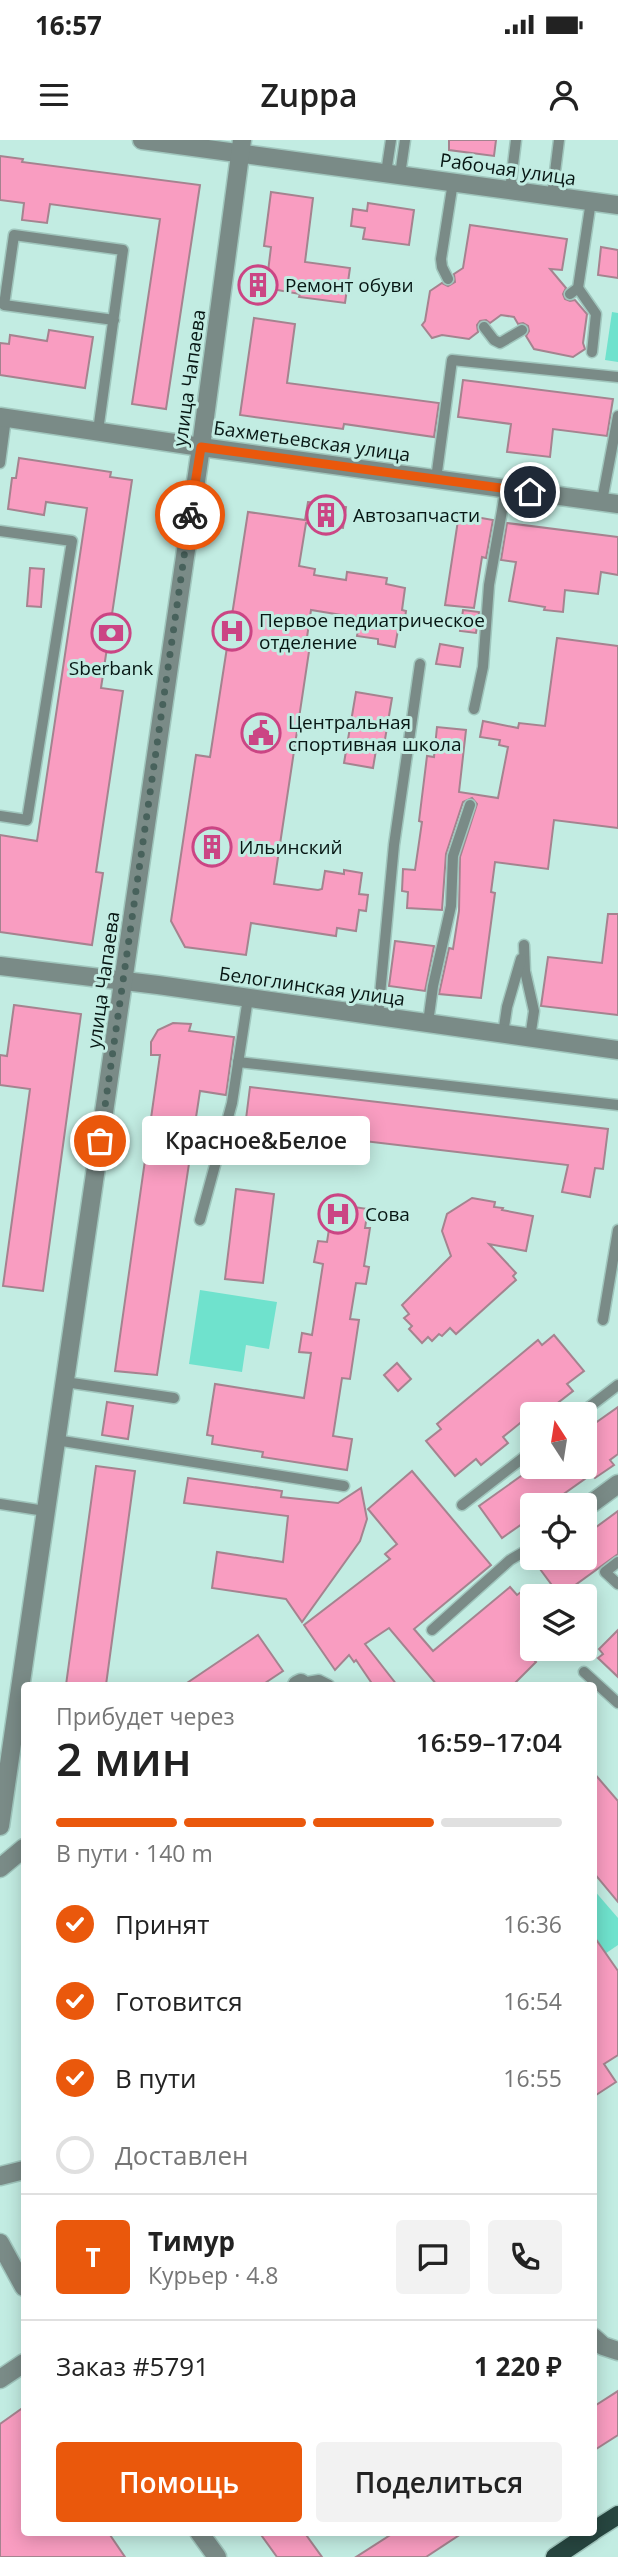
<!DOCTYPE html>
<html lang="ru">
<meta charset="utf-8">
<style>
body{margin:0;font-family:"Open Sans",sans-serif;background:#f2f2f2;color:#222;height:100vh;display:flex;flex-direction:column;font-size:26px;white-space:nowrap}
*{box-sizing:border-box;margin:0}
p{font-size:23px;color:#767676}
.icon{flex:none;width:38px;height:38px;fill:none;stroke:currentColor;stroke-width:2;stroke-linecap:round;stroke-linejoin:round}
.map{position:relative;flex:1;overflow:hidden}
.drawer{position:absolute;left:21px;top:1542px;width:576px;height:854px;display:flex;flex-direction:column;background:#fff;border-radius:7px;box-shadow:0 4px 18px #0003}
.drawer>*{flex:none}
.needle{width:46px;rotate:348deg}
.controls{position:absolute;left:520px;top:1262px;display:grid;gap:14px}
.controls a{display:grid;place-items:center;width:77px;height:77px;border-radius:7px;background:#fff;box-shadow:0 4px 18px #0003;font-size:35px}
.pin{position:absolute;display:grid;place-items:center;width:60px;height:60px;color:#fff;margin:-30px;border:4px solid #fff;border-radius:50%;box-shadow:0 2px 7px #0007}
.courier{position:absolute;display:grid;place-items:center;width:70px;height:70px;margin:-35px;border:5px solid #ea580c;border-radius:50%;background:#fff;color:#222;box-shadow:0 2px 9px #0007}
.bubble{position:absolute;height:49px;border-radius:7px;background:#fff;box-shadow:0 4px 18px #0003;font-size:23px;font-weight:600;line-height:49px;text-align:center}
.headline em{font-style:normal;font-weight:600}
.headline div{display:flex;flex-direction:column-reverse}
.headline{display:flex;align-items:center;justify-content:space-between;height:119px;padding:0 35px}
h1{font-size:46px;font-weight:600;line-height:52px}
.bar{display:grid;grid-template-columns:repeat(4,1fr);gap:10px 7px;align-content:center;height:84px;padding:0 35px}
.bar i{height:9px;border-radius:5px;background:#e0e0e0}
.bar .on{background:#ea580c}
.bar p{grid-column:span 4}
.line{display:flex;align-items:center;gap:18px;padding:0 35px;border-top:2px solid #e0e0e0}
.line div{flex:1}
.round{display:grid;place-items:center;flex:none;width:74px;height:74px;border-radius:7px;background:#f2f2f2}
ol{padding:0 35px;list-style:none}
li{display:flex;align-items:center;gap:21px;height:77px}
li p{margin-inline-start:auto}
li .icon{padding:7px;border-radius:50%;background:#ea580c;color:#fff;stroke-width:4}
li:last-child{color:#767676}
li i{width:38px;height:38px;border:4px solid #e0e0e0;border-radius:50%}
.action{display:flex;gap:14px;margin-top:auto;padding:14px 35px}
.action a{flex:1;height:80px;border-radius:7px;background:#ea580c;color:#fff;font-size:28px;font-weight:600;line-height:80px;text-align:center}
.action a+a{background:#f2f2f2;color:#222}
.status{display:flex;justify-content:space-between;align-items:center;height:49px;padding:0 35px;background:#fff;direction:ltr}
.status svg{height:19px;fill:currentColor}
header{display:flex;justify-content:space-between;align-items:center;height:91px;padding:0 35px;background:#fff;font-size:32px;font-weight:600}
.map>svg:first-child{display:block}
.green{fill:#6fe2cd}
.building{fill:#f99dc1;stroke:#a5838f;stroke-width:2}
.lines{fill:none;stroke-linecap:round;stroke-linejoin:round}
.service-casing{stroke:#a0c6bd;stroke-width:13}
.minor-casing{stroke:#a0c6bd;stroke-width:21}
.tertiary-casing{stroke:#a0c6bd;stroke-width:21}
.primary-casing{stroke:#a0c6bd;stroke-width:21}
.service{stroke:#7a8b87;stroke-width:10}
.minor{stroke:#7a8b87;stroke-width:18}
.tertiary{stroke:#7a8b87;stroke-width:18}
.primary{stroke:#274640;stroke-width:18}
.done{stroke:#48625c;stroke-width:7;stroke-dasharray:0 12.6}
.route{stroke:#ea580c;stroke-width:9}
.labels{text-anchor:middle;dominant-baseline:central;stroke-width:6;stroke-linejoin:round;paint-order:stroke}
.street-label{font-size:19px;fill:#071714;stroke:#c2ece2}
.poi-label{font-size:19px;fill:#071714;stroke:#c2ece2;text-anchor:start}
</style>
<div class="status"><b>16:57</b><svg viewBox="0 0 49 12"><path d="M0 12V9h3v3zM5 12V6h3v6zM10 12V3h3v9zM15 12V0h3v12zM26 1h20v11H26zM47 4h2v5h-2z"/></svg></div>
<header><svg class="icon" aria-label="menu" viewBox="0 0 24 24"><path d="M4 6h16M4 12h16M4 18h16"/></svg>Zuppa<svg class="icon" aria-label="person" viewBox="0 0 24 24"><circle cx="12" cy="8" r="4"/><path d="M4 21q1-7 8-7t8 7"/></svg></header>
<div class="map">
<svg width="618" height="2417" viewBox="0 0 618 2417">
<rect width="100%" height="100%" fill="#c2ece2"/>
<!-- green -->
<g class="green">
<polygon points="612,172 618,173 618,222 605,220"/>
<polygon points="200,1150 277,1162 269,1209 246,1205 242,1232 189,1224"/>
<polygon points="593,1749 618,1778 618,1805 593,1822"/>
</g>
<!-- building -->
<g class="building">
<polygon points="449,0 496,0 494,16 449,10"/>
<polygon points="0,16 23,19 22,22 200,45 166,269 132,264 160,79 50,64 47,83 22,80 24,63 0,60"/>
<polygon points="271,52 313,58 305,122 350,128 345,163 299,157 300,154 266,148 271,107 264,106"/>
<polygon points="368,63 414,70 409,105 363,99 365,88 351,86 353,69 367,71"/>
<polygon points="470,85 567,99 562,130 550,129 566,148 563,154 565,159 570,161 575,160 587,174 583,203 585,209 573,217 534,209 526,196 529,191 528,186 523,183 518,184 514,177 501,175 490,183 486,180 480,181 477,185 478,192 469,199 442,195 432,198 422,185 425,181 430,151 442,143 448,146 455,142 454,134 463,128"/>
<polygon points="601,107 618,110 618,138 598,135"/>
<polygon points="254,178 295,184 287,243 439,263 434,297 344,284 343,289 240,275"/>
<polygon points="49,190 93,197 85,248 0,235 0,203 9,204 10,195 47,201"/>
<polygon points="463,240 613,259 607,296 553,289 550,317 507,312 511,284 458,277"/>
<polygon points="19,318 111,332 110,337 132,340 101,548 123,551 96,732 103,733 92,805 0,792 0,695 37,701 87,368 46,362 44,375 8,369 12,338 16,338"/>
<polygon points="308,362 346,367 343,388 306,383 299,426 315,429 314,435 346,440 347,432 387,438 386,444 405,448 402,470 406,471 404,485 399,484 395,507 378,504 378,499 357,496 360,478 311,470 306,504 310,505 274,744 318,750 322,749 325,731 344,734 344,730 362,733 359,754 368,755 366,771 359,770 356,791 337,788 336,796 251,783 246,815 185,807 171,781 196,615 210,617 248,372 305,380"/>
<polygon points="459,374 493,380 486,418 482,417 474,468 445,465"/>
<polygon points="507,383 618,397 618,435 601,432 598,454 565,450 563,472 544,470 545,467 509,461 516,422 501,420"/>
<polygon points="30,428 44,429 41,467 27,466"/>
<polygon points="463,470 479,472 476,493 460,491"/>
<polygon points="557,498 618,506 618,688 554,680 548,729 495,722 491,752 495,753 481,858 439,854 449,808 453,809 459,771 460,717 477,664 472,658 463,662 446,714 442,770 407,768 408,752 402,751 403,729 415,730 422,682 419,681 427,616 434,617 437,587 466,590 459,652 498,658 508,607 499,605 500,600 480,597 483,581 518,588 519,583 545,586"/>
<polygon points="440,504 463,508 460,527 436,524"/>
<polygon points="356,552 392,558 383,611 376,610 373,628 344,623"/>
<polygon points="608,774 618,774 618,875 541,866 548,817 602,823"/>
<polygon points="395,801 434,806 425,851 389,846"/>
<polygon points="14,865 81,874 43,1151 3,1146 30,949 0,945 0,915 7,916"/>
<polygon points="173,883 191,884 189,891 234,897 226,955 200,951 157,1235 115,1231 160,915 151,915 151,902 158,890"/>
<polygon points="250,947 608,989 603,1029 595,1028 590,1057 562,1052 568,1025 245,987"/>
<polygon points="236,1049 274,1054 263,1143 225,1139"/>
<polygon points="472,1058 495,1062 494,1067 503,1068 502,1070 533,1076 526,1111 489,1104 516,1133 513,1136 516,1140 456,1194 450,1188 442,1196 439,1194 432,1201 428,1197 422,1203 409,1189 412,1186 404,1178 409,1174 402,1165 451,1116 442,1091 447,1074"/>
<polygon points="333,1064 368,1069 365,1088 370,1088 364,1126 369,1127 366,1144 356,1143 350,1179 359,1180 350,1239 342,1238 333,1296 352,1299 347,1330 262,1317 263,1312 212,1304 213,1296 207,1295 215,1244 304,1258 311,1213 299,1212 302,1193 312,1195 323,1124 314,1122 318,1101 327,1102"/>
<polygon points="554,1195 584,1231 567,1244 573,1251 546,1272 541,1266 503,1297 508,1303 481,1325 476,1319 455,1336 426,1301 441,1289 437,1284 538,1200 542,1205"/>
<polygon points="397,1223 411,1239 398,1251 384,1235"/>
<polygon points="107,1262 133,1266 128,1299 102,1295"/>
<polygon points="618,1267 618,1314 610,1320 614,1325 595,1338 592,1334 548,1365 532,1365 532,1377 502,1398 479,1366 535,1326 584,1326 584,1291"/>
<polygon points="96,1326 135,1331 106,1545 66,1545"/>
<polygon points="412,1331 491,1425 414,1489 433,1511 510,1447 517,1455 521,1452 532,1465 532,1518 536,1522 513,1545 437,1545 389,1488 365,1504 397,1545 373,1545 356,1520 354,1522 349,1515 335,1530 304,1485 390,1419 385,1414 397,1404 368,1369"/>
<polygon points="188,1338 282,1351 281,1357 338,1363 361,1348 367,1379 360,1401 302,1482 286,1459 212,1448 217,1412 283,1422 288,1376 184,1363"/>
<polygon points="618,1371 618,1414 560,1456 540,1429 556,1418 584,1418 584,1396"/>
<polygon points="618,1490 618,1537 598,1518 603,1514 599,1509"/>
<polygon points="258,1495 283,1531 262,1545 184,1545"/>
<polygon points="593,1632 618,1661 618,1762 593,1732"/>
<polygon points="593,1795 618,1831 618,1915 604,1924 616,1942 593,1957"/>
<polygon points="618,2251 618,2295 593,2311 593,2267"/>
<polygon points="24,2267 24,2392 108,2392 125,2417 0,2417 0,2284"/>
<polygon points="259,2392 304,2392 322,2417 277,2417"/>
<polygon points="395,2392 464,2392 426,2417 356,2417"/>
</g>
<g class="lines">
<!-- service casing -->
<g class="service-casing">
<g id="service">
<polyline points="386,33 391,0"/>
<polyline points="400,35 405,0"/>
<polyline points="510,50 516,0"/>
<polyline points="552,56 559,0"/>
<polyline points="448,139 442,127 441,119 453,42"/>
<polyline points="578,148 596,174 592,212"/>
<polyline points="570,154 578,148 591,61"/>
<polyline points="484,187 494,200 500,203 522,190"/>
<polyline points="98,291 123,110 14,95 4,165 114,180"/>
<polyline points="0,323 6,278"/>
<polyline points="436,339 452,220 618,237"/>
<polyline points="602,361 618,276"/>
<polyline points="0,391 72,401 27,680 0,676"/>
<polyline points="474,569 483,527 489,445 506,348"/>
<polyline points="524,805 525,831 534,871 530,898"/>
<polyline points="378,876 394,705 420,524"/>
<polyline points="428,883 433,846 451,766 453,716 470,665"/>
<polyline points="503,894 507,867 521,819"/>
<polyline points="238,922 618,965"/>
<polyline points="200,1080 232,963 248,858"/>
<polyline points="603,1180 618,1090"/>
<polyline points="65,1242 174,1258"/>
<polyline points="580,1274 618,1245"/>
<polyline points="56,1300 344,1346"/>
<polyline points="0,1364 45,1371"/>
<polyline points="462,1365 532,1311"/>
<polyline points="618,1422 605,1432 618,1444"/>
<polyline points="432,1490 510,1420 532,1407"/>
<polyline points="584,1532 618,1563"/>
<polyline points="301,1543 319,1540 329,1545"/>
</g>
</g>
<!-- minor casing -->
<g class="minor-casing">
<g id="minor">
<polyline points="0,277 201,307 618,364"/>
<polyline points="0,826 158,845 618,910"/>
<polyline points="584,1369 618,1344"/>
<polyline points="297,1545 301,1543"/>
<polyline points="0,1728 24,1708"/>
<polyline points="0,2036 24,2030"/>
<polyline points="593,2197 603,2206 618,2211"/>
<polyline points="0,2239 24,2223"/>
</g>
</g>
<!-- tertiary casing -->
<g class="tertiary-casing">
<g id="tertiary">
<polyline points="142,0 618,65"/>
<polyline points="0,1686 201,307 242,0"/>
<polyline points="0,2103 24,2147"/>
<polyline points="199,2392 217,2417"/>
</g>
</g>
<!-- primary casing -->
<g class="primary-casing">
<g id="primary">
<polyline points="593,2391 618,2375"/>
<polyline points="555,2417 592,2392"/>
</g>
</g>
<!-- service -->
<use href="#service" class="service"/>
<!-- minor -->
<use href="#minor" class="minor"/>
<!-- tertiary -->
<use href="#tertiary" class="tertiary"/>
<!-- primary -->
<use href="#primary" class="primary"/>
</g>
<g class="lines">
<!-- done -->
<polyline class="done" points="100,1001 190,375"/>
<!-- route -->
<polyline class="route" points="190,375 201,307 530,352"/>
</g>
<!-- icons -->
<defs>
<g id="building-ring" transform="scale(2.0125)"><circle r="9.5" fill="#c2ece2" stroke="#cb4584" stroke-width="1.5"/><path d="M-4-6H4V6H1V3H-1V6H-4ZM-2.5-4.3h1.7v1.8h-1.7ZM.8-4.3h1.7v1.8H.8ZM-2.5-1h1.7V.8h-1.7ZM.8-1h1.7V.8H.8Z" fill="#cb4584"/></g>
<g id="hospital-ring" transform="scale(2.0125)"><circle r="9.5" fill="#c2ece2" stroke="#cb4584" stroke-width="1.5"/><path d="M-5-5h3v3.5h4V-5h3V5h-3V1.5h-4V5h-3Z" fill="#cb4584"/></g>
<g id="bank-ring" transform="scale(2.0125)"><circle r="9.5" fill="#c2ece2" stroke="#cb4584" stroke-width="1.5"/><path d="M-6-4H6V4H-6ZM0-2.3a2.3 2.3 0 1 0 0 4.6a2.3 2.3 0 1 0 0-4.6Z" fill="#cb4584"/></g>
<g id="civic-ring" transform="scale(2.0125)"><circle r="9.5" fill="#c2ece2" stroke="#cb4584" stroke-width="1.5"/><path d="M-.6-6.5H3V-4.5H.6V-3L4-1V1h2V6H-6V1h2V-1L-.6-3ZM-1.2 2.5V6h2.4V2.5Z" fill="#cb4584"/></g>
</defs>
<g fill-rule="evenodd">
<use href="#building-ring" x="258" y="145"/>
<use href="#building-ring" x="326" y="375"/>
<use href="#hospital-ring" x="232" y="491"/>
<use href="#bank-ring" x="111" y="493"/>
<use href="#civic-ring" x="261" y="593"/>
<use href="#building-ring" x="212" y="707"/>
<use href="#hospital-ring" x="338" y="1074"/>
</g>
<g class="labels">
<!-- street labels -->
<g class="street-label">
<text transform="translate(508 29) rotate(8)">Рабочая улица</text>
<text transform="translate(189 238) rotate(-82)">улица Чапаева</text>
<text transform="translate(312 301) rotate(8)">Бахметьевская улица</text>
<text transform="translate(103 840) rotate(-82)">улица Чапаева</text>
<text transform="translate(312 846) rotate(8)">Белоглинская улица</text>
</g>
<!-- poi labels -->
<g class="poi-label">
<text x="285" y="145">Ремонт обуви</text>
<text x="353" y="375">Автозапчасти</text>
<text x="259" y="480">Первое педиатрическое<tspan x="259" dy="22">отделение</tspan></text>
<text x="111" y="528" text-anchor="middle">Sberbank</text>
<text x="288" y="582">Центральная<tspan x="288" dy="22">спортивная школа</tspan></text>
<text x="239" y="707">Ильинский</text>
<text x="365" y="1074">Сова</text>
</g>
</g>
</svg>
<div class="controls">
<a><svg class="needle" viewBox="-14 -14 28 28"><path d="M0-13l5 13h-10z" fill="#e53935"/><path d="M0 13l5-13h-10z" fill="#767676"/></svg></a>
<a><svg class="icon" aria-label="locate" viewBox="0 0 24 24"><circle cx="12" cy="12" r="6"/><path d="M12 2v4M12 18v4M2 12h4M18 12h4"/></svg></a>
<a><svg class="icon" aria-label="layers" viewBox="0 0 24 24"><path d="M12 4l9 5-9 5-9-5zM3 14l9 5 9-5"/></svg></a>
</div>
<div class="pin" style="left:100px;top:1001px;background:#ea580c"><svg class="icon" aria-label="bag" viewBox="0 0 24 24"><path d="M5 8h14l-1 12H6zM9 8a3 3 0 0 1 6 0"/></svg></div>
<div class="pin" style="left:530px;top:352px;background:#1f2937"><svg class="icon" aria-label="home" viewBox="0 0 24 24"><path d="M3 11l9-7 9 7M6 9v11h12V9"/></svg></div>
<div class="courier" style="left:190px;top:375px"><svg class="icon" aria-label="bike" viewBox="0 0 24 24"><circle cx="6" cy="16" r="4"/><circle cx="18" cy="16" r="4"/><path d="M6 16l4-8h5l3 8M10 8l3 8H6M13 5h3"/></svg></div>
<div class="bubble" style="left:142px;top:976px;width:228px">Красное&amp;Белое</div>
<section class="drawer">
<div class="headline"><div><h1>2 мин</h1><p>Прибудет через</p></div><em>16:59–17:04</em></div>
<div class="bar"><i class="on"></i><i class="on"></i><i class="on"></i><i></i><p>В пути · 140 m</p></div>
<ol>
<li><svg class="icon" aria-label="check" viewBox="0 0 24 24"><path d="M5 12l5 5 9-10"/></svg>Принят<p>16:36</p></li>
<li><svg class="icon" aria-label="check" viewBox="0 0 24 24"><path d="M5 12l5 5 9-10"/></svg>Готовится<p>16:54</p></li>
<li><svg class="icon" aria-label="check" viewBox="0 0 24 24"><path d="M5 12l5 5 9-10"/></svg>В пути<p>16:55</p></li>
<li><i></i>Доставлен</li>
</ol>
<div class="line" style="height:126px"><b class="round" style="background:#ea580c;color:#fff">Т</b><div><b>Тимур</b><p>Курьер · 4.8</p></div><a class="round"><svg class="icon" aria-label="chat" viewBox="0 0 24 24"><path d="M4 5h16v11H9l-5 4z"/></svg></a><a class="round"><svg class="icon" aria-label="phone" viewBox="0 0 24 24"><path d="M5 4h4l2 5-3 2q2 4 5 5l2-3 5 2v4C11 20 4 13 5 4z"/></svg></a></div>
<div class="line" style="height:91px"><div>Заказ #5791</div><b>1 220 ₽</b></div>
<div class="action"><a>Помощь</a><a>Поделиться</a></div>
</section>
</div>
